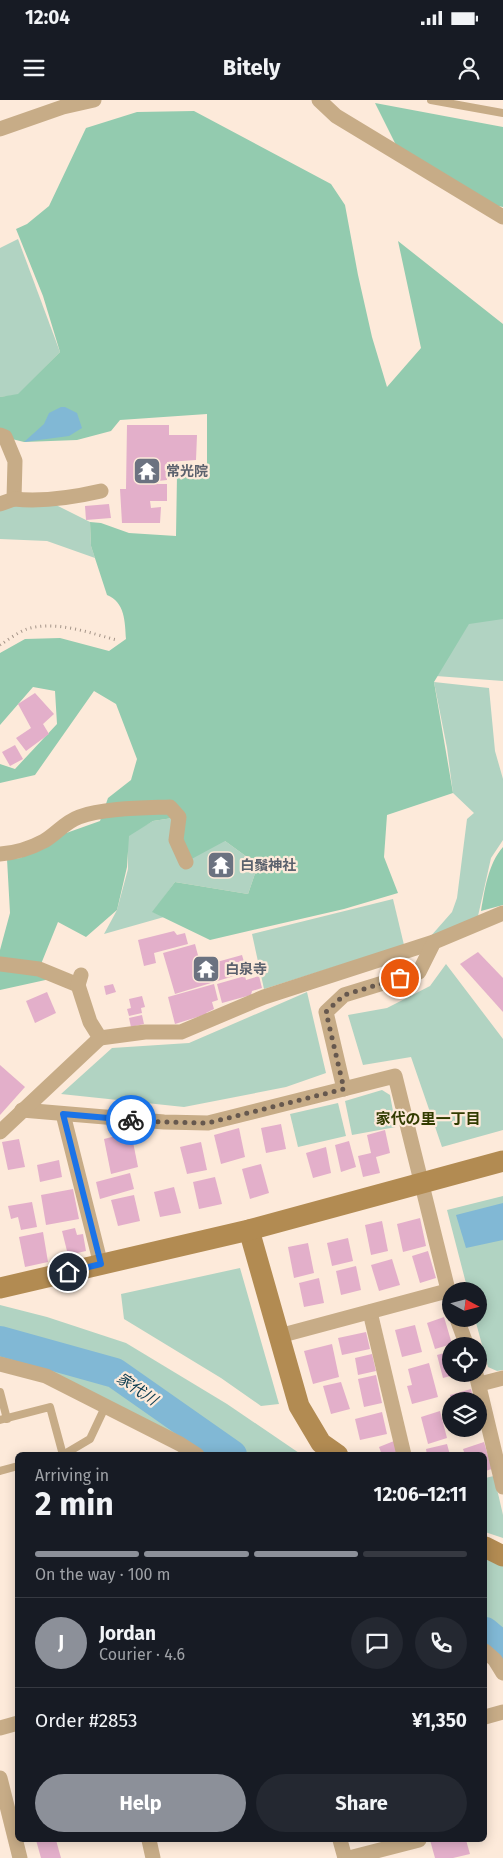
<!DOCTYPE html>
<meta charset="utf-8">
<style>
body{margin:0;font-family:"Fira Sans","Noto Sans JP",sans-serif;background:#242831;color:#f1f3f6;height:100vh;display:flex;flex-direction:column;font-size:19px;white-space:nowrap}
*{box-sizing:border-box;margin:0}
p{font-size:16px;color:#9ea1a6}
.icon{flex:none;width:28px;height:28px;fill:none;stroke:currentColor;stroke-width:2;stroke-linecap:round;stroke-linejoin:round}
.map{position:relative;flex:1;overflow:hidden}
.drawer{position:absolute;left:15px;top:1352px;width:472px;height:390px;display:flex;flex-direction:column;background:#171b24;border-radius:8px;box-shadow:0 2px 12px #0003}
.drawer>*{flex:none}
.needle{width:32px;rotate:97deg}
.tools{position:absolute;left:442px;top:1182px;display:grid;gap:10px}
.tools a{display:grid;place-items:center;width:45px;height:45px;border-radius:50%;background:#171b24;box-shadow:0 2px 12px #0003;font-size:25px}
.pin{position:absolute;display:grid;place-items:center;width:42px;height:42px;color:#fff;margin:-21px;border:2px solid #fff;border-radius:50%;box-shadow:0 1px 5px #0007}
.courier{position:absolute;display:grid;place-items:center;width:50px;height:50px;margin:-25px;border:4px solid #1a73e8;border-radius:50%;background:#fff;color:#222;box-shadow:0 1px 6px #0007}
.summary em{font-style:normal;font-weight:700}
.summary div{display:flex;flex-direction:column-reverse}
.summary{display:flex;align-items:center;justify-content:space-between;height:85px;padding:0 20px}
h1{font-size:32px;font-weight:700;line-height:38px}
.bar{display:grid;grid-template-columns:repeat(4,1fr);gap:8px 5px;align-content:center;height:60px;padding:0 20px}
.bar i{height:6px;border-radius:4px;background:#363941}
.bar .active{background:#8c9099}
.bar p{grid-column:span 4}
.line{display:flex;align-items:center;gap:12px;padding:0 20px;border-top:1px solid #363941}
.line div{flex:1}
.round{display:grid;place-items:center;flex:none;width:52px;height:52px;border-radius:26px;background:#242831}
.button{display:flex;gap:10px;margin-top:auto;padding:10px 20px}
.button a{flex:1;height:58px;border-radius:30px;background:#8c9099;color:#fff;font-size:20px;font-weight:700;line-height:58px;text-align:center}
.button a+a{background:#242831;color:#f1f3f6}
.status{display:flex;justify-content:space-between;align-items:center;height:35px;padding:0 25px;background:#171b24;direction:ltr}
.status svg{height:14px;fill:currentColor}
header{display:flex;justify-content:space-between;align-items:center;height:65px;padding:0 20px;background:#171b24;font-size:22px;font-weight:700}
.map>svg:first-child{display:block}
.green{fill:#b1d3c2}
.forest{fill:#93cbaf}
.water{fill:#81b8d5}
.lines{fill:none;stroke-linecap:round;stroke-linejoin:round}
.river{stroke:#81b8d5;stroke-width:30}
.building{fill:#e3afca}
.path{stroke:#a49488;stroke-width:3;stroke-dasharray:1 4;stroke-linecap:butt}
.lane{stroke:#c7ac87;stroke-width:8}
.street{stroke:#c7ac87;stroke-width:15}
.secondary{stroke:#b28b52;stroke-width:21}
.done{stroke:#66584e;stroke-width:5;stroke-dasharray:0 9}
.route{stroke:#1a73e8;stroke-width:6}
.labels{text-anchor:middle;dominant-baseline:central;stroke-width:4.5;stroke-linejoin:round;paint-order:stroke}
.worship-label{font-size:14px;font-weight:bold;fill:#5b616d;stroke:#fdeada;text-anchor:start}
.neighbourhood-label{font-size:15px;font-weight:bold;fill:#313b00;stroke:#fdeada}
.water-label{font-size:15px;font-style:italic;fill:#0a3a4e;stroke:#fdeada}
</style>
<div class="status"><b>12:04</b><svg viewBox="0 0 49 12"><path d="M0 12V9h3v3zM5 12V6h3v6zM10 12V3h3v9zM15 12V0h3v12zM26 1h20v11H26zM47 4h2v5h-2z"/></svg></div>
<header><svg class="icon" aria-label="menu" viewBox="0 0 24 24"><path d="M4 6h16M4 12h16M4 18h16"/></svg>Bitely<svg class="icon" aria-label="person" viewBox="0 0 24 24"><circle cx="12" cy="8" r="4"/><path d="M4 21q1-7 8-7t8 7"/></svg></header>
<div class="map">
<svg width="503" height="1758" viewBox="0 0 503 1758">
<rect width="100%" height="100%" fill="#fdeada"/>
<!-- green -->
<g class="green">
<polygon points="18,139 60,252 18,295 0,297 0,148"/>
<polygon points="0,405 56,405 90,422 91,446 95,458 47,441 0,439"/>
<polygon points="503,517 503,581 436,576 469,523"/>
<polygon points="434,582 489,588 495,651 503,679 503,740 491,758 478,816 430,837 452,812 457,798 467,719 474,713 453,693 447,648"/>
<polygon points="179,717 225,741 258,765 248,794 175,782 153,812 164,817 104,834 117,810 128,769 128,735 153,721"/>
<polygon points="393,799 404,845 264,889 252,834"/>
<polygon points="446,864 503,939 503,1030 442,1047 411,957 363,965 348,915 387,908 430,886"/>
<polygon points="307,892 326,973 286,987 184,1007 61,994 112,948 189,943"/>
<polygon points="382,990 390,995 396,1027 352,1035 345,1001"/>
<polygon points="338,1003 346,1036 298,1047 290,1014"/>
<polygon points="503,1096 503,1270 497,1271 488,1267 475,1219 479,1219 479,1191 468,1191 447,1110"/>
<polygon points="240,1168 279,1304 261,1306 221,1278 124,1219 121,1194"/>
<polygon points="0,1205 47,1217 126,1243 227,1304 302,1355 187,1355 0,1260"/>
<polygon points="494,1376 503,1415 503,1438 485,1432 485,1378"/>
<polygon points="485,1456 503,1465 503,1575 485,1551"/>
</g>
<!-- forest -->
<g class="forest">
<polygon points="375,3 503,27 503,107 478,102 401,55"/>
<path d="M194 11 331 84 345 105 358 175 372 237 387 287 421 248 398 141 503 224V519L469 524 434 582 453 693 387 715 384 757 398 793 344 809 210 840 152 812 175 782 248 794 258 765 225 741 186 762 179 717 153 721 129 736 127 767 117 810 86 837 58 822 39 869 50 879 0 890V850L10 813 7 759 21 758 27 747 100 721 108 698 131 680 137 659 116 604 94 591 35 675 0 683V664L15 669 57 624 55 591 33 587 0 625V553L25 539 60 538 109 551 126 539C125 522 125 502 107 495L91 446 90 422 101 423 129 433 176 436 177 375 207 371V314L120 320 111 331 77 340 24 342 0 336V297L18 294 60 252 43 196 16 129 27 124 49 106 86 28 137 12Z"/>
<path d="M503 747V805L481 811C485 789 488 764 503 747Z"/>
</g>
<!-- water -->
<g class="water">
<polygon points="61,307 65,307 77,313 82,328 69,336 24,342 44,324 49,313"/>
<polygon points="503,1103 503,1140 466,1148 456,1115"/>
</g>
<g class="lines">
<!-- river -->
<g class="river">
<polyline points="0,1241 115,1273 232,1355"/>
<polyline points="485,1532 503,1547"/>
</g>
</g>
<!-- building -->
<g class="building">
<polygon points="127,325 169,325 169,335 197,335 196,360 167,362 167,380 158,381 157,384 167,384 167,401 150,401 151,408 161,407 160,423 122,423 120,389 126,389"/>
<polygon points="109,404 111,418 86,420 85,406"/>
<polygon points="35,593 54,614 43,624 49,634 26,651 16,638 31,628 18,604"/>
<polygon points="15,645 23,659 10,666 2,652"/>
<polygon points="225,755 230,771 217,775 212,758"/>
<polygon points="174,831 177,835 185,833 188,844 154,853 156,863 144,866 138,840"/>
<polygon points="195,844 199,859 204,858 206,865 242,855 247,872 175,894 163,853"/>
<polygon points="478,852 503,878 503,912 460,864"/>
<polygon points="245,876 246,880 259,876 262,888 252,891 251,895 222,903 217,884"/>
<polygon points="113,884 116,892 106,895 104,886"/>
<polygon points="214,884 218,900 212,902 214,909 206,913 207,914 175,924 168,897"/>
<polygon points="47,892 56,913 35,923 26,901"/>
<polygon points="142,896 145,907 141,908 142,913 129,916 127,909 131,908 129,899"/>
<polygon points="142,915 144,924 131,927 129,918"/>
<polygon points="0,965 25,987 0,1015"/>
<polygon points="281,1024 286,1049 266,1053 261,1028"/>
<polygon points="239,1028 245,1057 221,1064 214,1035"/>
<polygon points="385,1030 390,1053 376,1057 380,1073 363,1077 358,1056 371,1053 367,1035"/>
<polygon points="131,1032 138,1067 111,1074 104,1039"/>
<polygon points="19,1039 25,1067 8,1070 2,1042"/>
<polygon points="349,1041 356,1067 341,1072 335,1045"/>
<polygon points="201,1042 207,1070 187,1074 180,1047"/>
<polygon points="326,1047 331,1073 313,1078 306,1053"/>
<polygon points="59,1060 62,1077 40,1082 37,1065"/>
<polygon points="261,1064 269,1093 250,1099 242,1069"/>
<polygon points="130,1073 134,1089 100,1099 96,1082"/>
<polygon points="215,1077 222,1104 199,1109 193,1082"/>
<polygon points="174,1087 181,1113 160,1117 154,1092"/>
<polygon points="73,1089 79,1119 46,1125 41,1095"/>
<polygon points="134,1095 140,1121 118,1126 111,1100"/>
<polygon points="32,1102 37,1127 21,1130 18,1117 11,1119 8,1106"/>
<polygon points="420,1118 426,1146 403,1152 397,1124"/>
<polygon points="382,1121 388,1151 371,1155 365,1125"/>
<polygon points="75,1128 77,1135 83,1134 86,1151 68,1155 62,1131"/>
<polygon points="43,1132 48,1162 25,1167 19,1137"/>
<polygon points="348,1138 353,1161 332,1166 327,1143"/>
<polygon points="308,1143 314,1173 294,1178 288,1147"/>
<polygon points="428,1151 436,1178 420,1183 412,1156"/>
<polygon points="392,1159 400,1185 379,1191 371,1165"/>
<polygon points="356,1166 361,1190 341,1195 336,1171"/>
<polygon points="319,1178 324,1203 304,1207 299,1183"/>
<polygon points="444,1217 452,1244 435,1249 427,1223"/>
<polygon points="415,1225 422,1252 402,1257 395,1230"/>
<polygon points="366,1232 370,1249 342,1255 338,1238"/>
<polygon points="332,1244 339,1277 313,1284 304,1251"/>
<polygon points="451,1251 451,1274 458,1274 443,1278 437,1255"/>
<polygon points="372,1254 376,1271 358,1275 355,1258"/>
<polygon points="429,1263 438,1297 412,1304 407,1286 412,1285 408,1269"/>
<polygon points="376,1275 382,1303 364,1307 358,1279"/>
<polygon points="341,1282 350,1309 331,1314 323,1286"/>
<polygon points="471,1289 474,1301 451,1301 450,1295"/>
<polygon points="440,1311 447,1338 428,1344 421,1317"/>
<polygon points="382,1312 387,1334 360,1340 355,1319"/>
<polygon points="394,1341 399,1355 382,1355 379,1347"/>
<polygon points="484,1342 492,1369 485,1371 485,1355 465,1355 463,1349"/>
<polygon points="447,1344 450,1355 427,1355 426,1349"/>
<polygon points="36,1740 56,1740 61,1758 41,1758"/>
<polygon points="430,1740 466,1740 470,1754 453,1758 435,1758"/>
</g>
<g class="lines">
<!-- path -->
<path class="path" d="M0 545C8 540 18 532 27 529 56 520 89 533 117 540"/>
<!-- lane -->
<g class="lane">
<polyline points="431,0 503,13"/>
<polyline points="0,1292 7,1319"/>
<polyline points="0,1320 50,1307 63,1355"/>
<polyline points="63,1355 90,1339 106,1305"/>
<polyline points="0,1371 18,1366"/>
</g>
<!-- street -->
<g class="street">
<polyline points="319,0 336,16 503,117"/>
<polyline points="0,29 63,7 94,0"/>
<polyline points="0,335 5,337 15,361 14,399 0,404"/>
<path d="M14 399C44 402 71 398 101 391"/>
<path d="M0 754C14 753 31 748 44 741 56 734 65 722 79 717 103 708 144 708 170 707L179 717 176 740 186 762"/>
<polyline points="0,864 39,869 78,885"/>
<polyline points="100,938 145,932 181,932 264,897 434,842"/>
<polyline points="344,989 326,912 344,895 419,872 434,842 503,813"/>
<polyline points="22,1010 164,1022 208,1023 395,976 451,1202"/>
<polyline points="63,1014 101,1165"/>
<polyline points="0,1032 100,938 90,922 78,885 81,875"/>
<polyline points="370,1212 404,1355"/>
<polyline points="457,1219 467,1246"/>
<polyline points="279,1236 447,1191"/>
<polyline points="0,1264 46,1276 180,1344 197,1355"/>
<polyline points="476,1274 503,1387"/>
<polyline points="480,1284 503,1278"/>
<polyline points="485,1551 495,1560 503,1573"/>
<polyline points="485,1617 503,1612"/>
<polyline points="0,1628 18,1623"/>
<polyline points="0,1678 20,1758"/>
<polyline points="149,1740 153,1758"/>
<polyline points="340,1740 345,1758"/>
<polyline points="349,1758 419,1740"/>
</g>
<!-- secondary -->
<g class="secondary">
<polyline points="249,1130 299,1306 321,1343 338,1355"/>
<polyline points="0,1188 249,1130 503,1061"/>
<polyline points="485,1447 503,1456"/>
</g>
</g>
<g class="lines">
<!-- done -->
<polyline class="done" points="131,1020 164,1022 208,1023 344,989 326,912 344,895 400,878"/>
<!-- route -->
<polyline class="route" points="68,1172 101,1164 63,1014 131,1020"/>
</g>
<!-- icons -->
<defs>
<g id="temple-square" transform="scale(1.4375)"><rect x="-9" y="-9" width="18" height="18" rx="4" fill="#6b7280" stroke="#fdeada"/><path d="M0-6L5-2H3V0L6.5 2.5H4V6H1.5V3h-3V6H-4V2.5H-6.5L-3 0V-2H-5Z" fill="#fff"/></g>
</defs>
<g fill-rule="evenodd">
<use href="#temple-square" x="147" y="371"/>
<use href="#temple-square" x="221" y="765"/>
<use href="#temple-square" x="206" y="869"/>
</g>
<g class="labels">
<!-- worship labels -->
<g class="worship-label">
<text x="166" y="371">常光院</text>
<text x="240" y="765">白鬚神社</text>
<text x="225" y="869">白泉寺</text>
</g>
<!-- neighbourhood labels -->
<g class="neighbourhood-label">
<text x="428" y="1019">家代の里一丁目</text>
</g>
<!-- water labels -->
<g class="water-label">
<text transform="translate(137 1289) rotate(34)">家代川</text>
</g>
</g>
</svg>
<div class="tools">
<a><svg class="needle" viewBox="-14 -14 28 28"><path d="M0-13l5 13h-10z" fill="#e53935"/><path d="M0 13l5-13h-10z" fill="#9ea1a6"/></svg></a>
<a><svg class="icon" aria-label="locate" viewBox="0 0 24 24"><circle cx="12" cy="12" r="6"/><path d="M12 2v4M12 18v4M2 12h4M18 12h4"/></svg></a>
<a><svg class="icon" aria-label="layers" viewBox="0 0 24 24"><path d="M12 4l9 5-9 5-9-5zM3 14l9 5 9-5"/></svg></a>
</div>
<div class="pin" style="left:400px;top:878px;background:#ea580c"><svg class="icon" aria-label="bag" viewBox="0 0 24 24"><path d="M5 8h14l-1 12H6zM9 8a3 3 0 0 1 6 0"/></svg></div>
<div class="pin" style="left:68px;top:1172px;background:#1f2937"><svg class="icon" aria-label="home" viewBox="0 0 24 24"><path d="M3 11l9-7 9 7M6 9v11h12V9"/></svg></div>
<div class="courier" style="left:131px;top:1020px"><svg class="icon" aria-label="bike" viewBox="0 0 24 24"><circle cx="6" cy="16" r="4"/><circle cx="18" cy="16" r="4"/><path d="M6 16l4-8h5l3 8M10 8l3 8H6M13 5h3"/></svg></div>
<section class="drawer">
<div class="summary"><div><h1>2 min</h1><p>Arriving in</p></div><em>12:06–12:11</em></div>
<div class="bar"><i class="active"></i><i class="active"></i><i class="active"></i><i></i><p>On the way · 100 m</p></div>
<div class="line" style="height:90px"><b class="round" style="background:#8c9099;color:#fff">J</b><div><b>Jordan</b><p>Courier · 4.6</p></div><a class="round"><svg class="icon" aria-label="chat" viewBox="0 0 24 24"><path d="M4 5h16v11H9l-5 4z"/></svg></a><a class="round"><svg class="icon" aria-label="phone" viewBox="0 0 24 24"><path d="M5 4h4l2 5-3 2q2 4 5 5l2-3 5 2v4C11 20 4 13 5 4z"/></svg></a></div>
<div class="line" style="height:65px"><div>Order #2853</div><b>¥1,350</b></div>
<div class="button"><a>Help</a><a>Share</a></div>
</section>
</div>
